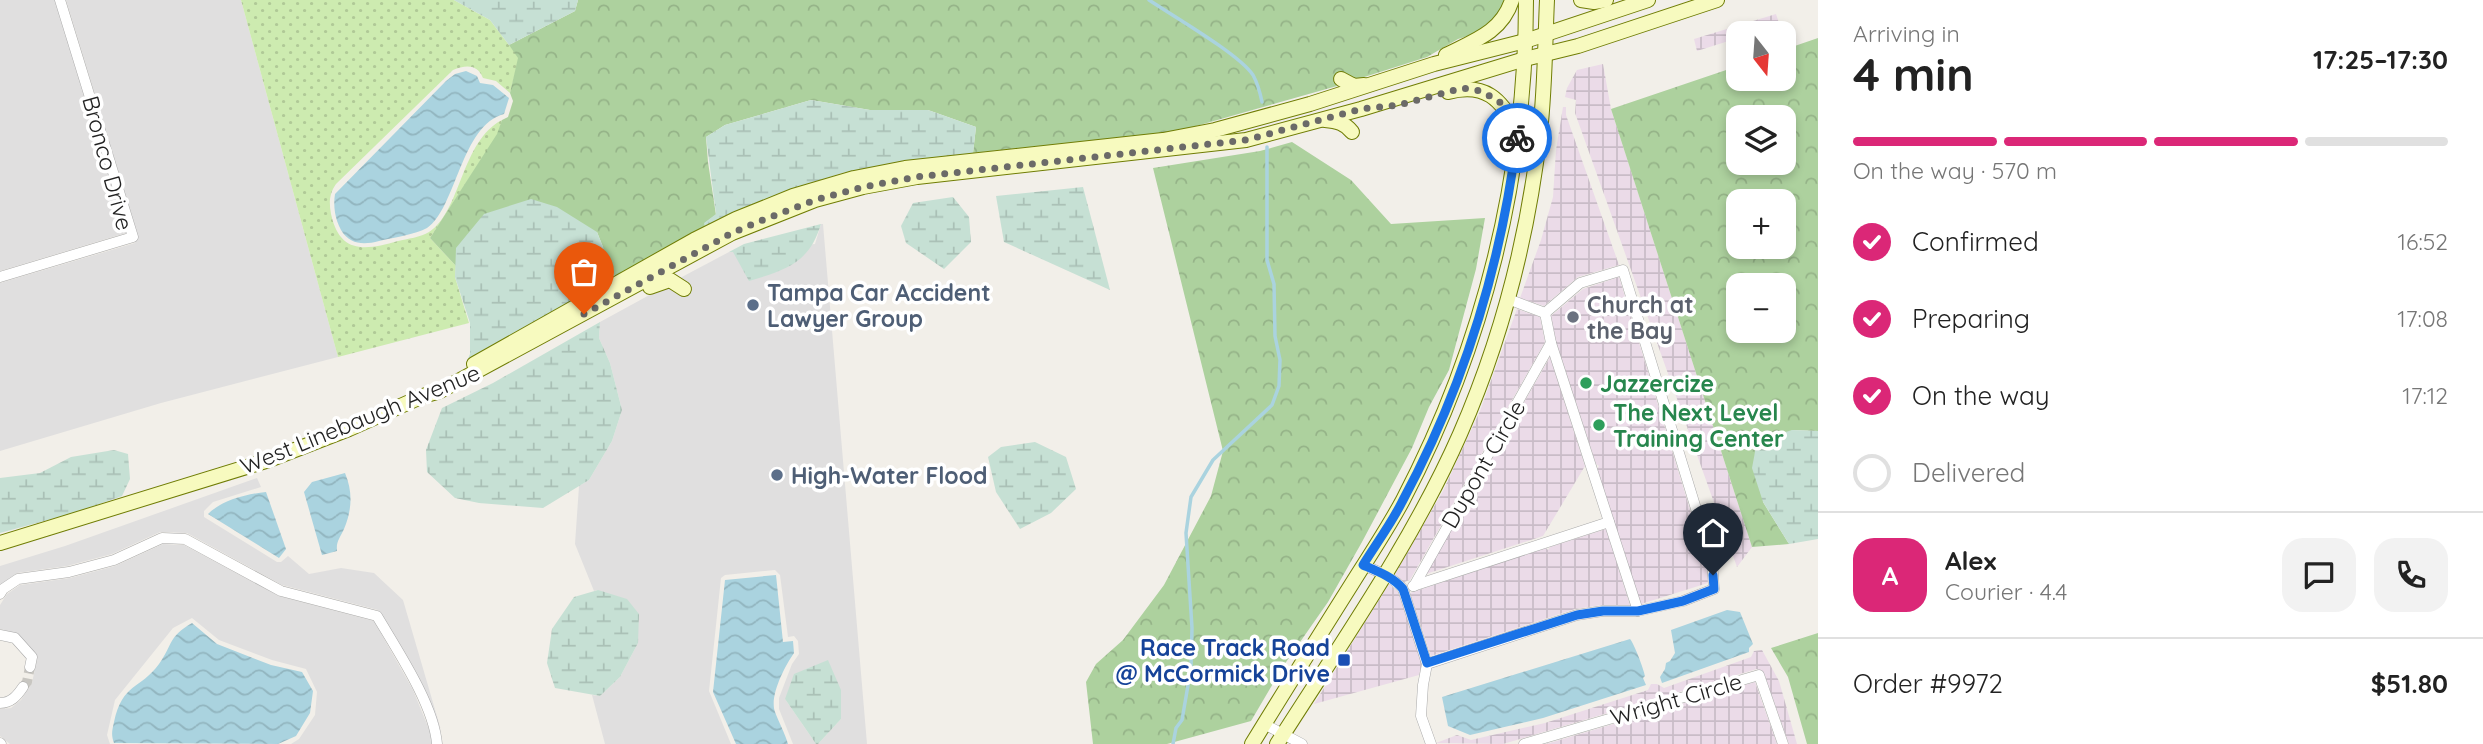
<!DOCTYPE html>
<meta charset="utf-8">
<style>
body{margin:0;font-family:Quicksand,sans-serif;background:#f2f2f2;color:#222;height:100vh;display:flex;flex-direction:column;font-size:26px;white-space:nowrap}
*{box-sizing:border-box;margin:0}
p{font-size:23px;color:#767676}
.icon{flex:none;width:38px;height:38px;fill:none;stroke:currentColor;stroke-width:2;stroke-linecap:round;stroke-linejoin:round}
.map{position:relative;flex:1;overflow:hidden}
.details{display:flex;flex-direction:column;background:#fff;width:665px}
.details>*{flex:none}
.needle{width:46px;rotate:163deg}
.tools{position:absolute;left:1726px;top:21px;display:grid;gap:14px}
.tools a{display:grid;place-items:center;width:70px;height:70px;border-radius:14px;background:#fff;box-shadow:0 4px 10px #0003;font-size:35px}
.pin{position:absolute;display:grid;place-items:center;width:60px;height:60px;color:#fff;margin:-72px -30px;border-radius:50% 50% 50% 0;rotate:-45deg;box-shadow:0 0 7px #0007}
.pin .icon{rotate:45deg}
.courier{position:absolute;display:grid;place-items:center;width:70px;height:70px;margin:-35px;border:5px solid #1a73e8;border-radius:50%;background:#fff;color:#222;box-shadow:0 2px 9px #0007}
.head em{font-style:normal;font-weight:700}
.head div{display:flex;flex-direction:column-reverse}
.head{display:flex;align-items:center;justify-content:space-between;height:119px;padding:0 35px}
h1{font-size:46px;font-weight:700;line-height:52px}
.bar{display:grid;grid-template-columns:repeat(4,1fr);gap:10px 7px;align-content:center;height:84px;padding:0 35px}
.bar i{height:9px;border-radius:5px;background:#e0e0e0}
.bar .on{background:#db2777}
.bar p{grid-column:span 4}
.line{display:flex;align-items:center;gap:18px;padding:0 35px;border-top:2px solid #e0e0e0}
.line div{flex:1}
.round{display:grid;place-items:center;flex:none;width:74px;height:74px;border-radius:21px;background:#f2f2f2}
ol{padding:0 35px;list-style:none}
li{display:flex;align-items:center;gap:21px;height:77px}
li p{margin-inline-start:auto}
li .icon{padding:7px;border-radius:50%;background:#db2777;color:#fff;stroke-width:4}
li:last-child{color:#767676}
li i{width:38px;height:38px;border:4px solid #e0e0e0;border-radius:50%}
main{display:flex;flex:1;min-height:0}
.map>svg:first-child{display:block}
.residential{fill:#e0dfdf}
.industrial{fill:url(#industrial-grid)}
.grass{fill:url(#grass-dots)}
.forest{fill:url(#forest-crowns);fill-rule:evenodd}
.wetland{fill:url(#wetland-marsh)}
.water{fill:url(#water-waves)}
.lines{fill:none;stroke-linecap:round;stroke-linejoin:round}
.stream{stroke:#aad3df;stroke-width:3.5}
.street-tunnel{stroke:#c8c6c1;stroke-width:10;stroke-dasharray:10 5;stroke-linecap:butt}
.street-casing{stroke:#a9a9a9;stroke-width:11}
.secondary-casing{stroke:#707d05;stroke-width:16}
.street{stroke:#fff;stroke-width:10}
.secondary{stroke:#f7fabf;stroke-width:14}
.done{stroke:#6b6a68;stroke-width:7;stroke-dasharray:0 12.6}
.route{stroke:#1a73e8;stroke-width:9}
.service-dot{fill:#5c6f8a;stroke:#fff;stroke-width:2.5}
.worship-dot{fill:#6b7280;stroke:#fff;stroke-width:2.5}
.leisure-dot{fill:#2e9e5b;stroke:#fff;stroke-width:2.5}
.transit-dot{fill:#1a4fb4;stroke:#fff;stroke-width:2.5}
.labels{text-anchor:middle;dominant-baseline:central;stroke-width:7;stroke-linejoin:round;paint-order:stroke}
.street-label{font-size:23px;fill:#222;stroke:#fff}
.service-label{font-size:23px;font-weight:bold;fill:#4e5e75;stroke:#fff;text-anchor:start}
.worship-label{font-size:23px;font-weight:bold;fill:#5b616d;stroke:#fff;text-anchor:start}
.leisure-label{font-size:23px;font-weight:bold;fill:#27864d;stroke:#fff;text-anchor:start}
.transit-label{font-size:23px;font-weight:bold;fill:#164399;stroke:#fff;text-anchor:end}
</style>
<main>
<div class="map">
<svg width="1818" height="744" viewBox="0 0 1818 744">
<defs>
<pattern id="industrial-grid" width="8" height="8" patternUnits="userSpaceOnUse" patternTransform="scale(1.75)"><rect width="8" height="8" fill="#ebdbe8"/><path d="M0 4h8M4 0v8" fill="none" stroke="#c9bcc7"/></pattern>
<pattern id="grass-dots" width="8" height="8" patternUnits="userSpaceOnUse" patternTransform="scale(1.75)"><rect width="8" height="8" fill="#cdebb0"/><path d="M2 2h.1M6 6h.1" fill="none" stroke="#b0c997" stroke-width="1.8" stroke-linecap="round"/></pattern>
<pattern id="forest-crowns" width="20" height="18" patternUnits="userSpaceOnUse" patternTransform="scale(1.75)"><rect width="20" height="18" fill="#add19e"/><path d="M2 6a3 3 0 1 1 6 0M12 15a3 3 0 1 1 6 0" fill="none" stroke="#95b388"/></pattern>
<pattern id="wetland-marsh" width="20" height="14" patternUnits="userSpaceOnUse" patternTransform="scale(1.75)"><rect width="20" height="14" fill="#c6e0d4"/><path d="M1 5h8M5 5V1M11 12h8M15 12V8" fill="none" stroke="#aac0b6"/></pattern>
<pattern id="water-waves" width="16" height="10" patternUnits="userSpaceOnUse" patternTransform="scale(1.75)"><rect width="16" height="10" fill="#aad3df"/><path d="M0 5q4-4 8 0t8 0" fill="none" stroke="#92b5bf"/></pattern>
</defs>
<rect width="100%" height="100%" fill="#f2efe9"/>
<!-- residential -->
<g class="residential">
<polygon points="0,0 55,0 126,233 0,271"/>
<polygon points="66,0 241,0 338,357 161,403 0,451 0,283 135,243 138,236"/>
<polygon points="821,224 823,224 867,744 818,744 841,719 785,699 816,744 793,744 779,709 779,698 792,664 799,654 798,641 794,636 788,637 780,575 775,570 725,575 721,578 709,691 731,744 605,744 592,695 600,696 620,677 638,643 598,590 594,591 575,544 579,486 589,480 612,441 622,410 610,363 599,338 600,322 666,286 677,290 685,297 692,288 680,278 729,252 815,244"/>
<polygon points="257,478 261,487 213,502 204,511 204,517 277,562 281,562 288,556 309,574 341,568 374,573 403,600 441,730 422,684 378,610 282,585 187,533 160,532 112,554 67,566 17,573 0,585 0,566 65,546"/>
<polygon points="163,544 184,545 279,596 374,621 413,690 431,734 432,744 291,744 299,739 315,715 317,692 306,669 272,660 219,640 192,618 173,628 115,700 107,735 110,744 10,744 0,736 0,709 11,708 21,700 32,683 37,659 35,653 18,634 0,629 0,605 7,594 20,585 70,578 115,566"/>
</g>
<!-- industrial -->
<g class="industrial">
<polygon points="1776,14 1780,26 1755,33 1738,33 1738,38 1697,51 1694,39"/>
<polygon points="1603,64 1611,109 1752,547 1737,567 1575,113 1576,100 1565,97 1567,88 1577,70"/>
<polygon points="1563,107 1566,107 1566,115 1619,265 1578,277 1544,306 1520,298 1541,240 1553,197 1556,150"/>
<polygon points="1619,277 1706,562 1708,583 1641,604 1597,469 1599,466 1596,464 1556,342 1551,316 1583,289"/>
<polygon points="1517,309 1540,317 1545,342 1410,580 1404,582 1395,574 1443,491 1480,411"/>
<polygon points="1550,357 1585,466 1543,536 1426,574"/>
<polygon points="1606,529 1630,605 1602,605 1575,609 1431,656 1410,593 1546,548 1548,550 1550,547"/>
<polygon points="1389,584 1398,592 1422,663 1419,675 1314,704"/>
<polygon points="1762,650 1779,681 1797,744 1789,744 1764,674 1757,669 1503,744 1436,743 1457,735 1471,740 1545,723 1648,690 1651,684 1657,684 1664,688 1751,657 1754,651"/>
<polygon points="1755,682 1777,744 1546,744"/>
</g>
<!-- grass -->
<path class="grass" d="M241 0H454L490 20 519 58 510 93 496 81 483 78C477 64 466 65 453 70L336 184C329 194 329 203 331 214 340 255 366 250 398 241 407 239 421 237 429 232 461 212 461 141 502 120L498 134 430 238 456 266 455 277 469 323 338 357Z"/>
<!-- forest -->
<g class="forest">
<polygon points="578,0 1505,0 1501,11 1481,32 1458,39 1427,57 1355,80 1339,71 1334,81 1337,86 1175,132 973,153 976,127 928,110 870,110 811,100 725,125 706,137 708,162 716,215 705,223 705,228 615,277 597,232 456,248 456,266 430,238 497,134 502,120 508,117 513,101 510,93 518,58 509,45 575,11"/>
<path d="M1818 38V431L1792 430 1763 502 1789 544 1752 547 1611 109 1738 66V79H1783V50ZM1738 117H1783V163H1738ZM1738 201H1783V247H1738ZM1738 285H1783V331H1738Z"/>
<polygon points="1292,142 1351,180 1391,224 1485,218 1476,269 1449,370 1429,407 1412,448 1362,542 1328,602 1284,665 1251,721 1167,744 1093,744 1086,682 1096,664 1123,640 1164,585 1211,496 1223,451 1153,168 1260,151"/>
<polygon points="1818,633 1818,744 1807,744 1788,677 1771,648"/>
</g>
<!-- wetland -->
<g class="wetland">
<polygon points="454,0 578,0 575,11 509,45 490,20"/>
<polygon points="811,100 870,110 928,110 976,127 973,153 842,173 791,190 705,228 704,223 716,214 706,137 725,125"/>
<polygon points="1083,187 1110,290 1004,242 996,196"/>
<polygon points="953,197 969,217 971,242 944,269 906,243 901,226 913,203"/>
<polygon points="531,199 557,207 597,232 615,277 467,361 470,354 470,323 455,277 456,248 484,214"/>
<path d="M821 224C809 264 785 270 749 281L733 252H729L744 244Z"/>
<polygon points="600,322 599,338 610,363 622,410 612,441 589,480 543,508 479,503 455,498 427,472 426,450 442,408 493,383"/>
<polygon points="1792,430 1818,431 1818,539 1789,544 1763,502 1752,468 1757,441"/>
<polygon points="1035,442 1066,457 1076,489 1051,513 1020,529 996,492 988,457 1001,447"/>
<polygon points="114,450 128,454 130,479 122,496 77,512 0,533 0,478 40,473 71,457"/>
<polygon points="598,590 627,599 639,614 638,643 620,677 600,696 555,688 547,663 552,629 574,597"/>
<polygon points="828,660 841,690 841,719 818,744 816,744 785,699 794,674"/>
</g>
<!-- water -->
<g class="water">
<path d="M466 71 477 76 480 83 493 85 509 98 504 114C461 125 456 209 427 228 416 234 392 238 379 241 364 245 350 245 341 230 335 219 333 206 335 194L446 81 455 74Z"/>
<path d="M345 473C353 492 352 510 344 529 340 538 336 541 337 551L322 555 304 492 312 482Z"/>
<path d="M266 492 286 549 279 558 208 514C222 500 247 494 266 492Z"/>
<path d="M776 575 783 642 793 641 794 653C785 666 769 696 775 712 779 723 785 733 788 744H736L713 692 725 580Z"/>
<polygon points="1727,610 1740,612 1753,644 1749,648 1749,652 1662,683 1660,677 1665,669 1666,663 1670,661 1675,653 1671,630"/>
<path d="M192 623 217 644 271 665 302 672 313 691 310 713 296 736 278 744 114 743C111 735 112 731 114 722 123 682 140 690 159 664 173 644 168 637 192 623Z"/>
<path d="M1630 639C1634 643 1644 670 1645 676L1643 678 1646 685 1543 718 1470 735 1448 726 1442 697Z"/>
</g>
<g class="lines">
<!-- stream -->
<g class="stream">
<path d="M1149 0C1173 16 1239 54 1253 75 1258 84 1260 92 1262 102"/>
<polyline points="1173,744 1176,728 1182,720 1191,668 1192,628 1186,533 1191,497 1213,460 1272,405 1279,386 1280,360 1275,336 1274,284 1267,260 1267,147"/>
</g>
<!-- street-tunnel -->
<polyline class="street-tunnel" points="23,687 27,682 30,667"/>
<!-- street casing -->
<g class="street-casing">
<g id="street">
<polyline points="0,277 133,237 60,0"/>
<polyline points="1545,313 1551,343 1638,611"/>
<path d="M1363 565C1377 571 1393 577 1403 589L1427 664 1577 615 1603 611H1638L1683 601 1714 589 1712 561 1623 270 1580 283 1545 313 1508 299"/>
<polyline points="1413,586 1609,522"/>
<polyline points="1414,586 1551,343"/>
<path d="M0 594 3 589 18 579 69 572 114 560 162 538 185 539 281 591 377 616C397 650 434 705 437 744"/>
<polyline points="0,635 15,638 32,657 30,667"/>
<polyline points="1427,664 1423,685 1421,716 1431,744"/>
<path d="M0 703C11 703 17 696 23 687"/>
<polyline points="1264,724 1302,744"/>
<polyline points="0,743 1,744"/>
<polyline points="1524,744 1759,675 1783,744"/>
</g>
</g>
<!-- secondary casing -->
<g class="secondary-casing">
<g id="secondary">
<polyline points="1581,0 1594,2 1606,0"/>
<path d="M1446 55C1474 41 1502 32 1512 0"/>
<polyline points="1341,79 1354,86 1364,85"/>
<path d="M1448 92C1485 82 1501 99 1518 130"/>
<path d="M1325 120C1337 121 1345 123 1352 132"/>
<polyline points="650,287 670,280 684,289"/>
<polyline points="474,364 694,240 736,219 793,196 854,178 905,168 1163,140 1215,130 1310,104 1434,64 1525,41 1648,0"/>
<polyline points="0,543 269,460 349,429 423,396 440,391 732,233 815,200 863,187 917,177 1246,140 1361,109 1525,59 1578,46 1717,0"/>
<path d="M1252 744C1285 690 1319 636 1353 582 1370 555 1388 528 1403 500 1484 345 1526 175 1526 0"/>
<path d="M1277 744C1341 643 1412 543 1460 434 1502 338 1528 236 1540 132 1545 88 1545 44 1547 0"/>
</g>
</g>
<!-- street -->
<use href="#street" class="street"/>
<!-- secondary -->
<use href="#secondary" class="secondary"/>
</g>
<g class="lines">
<!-- done -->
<polyline class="done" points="584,314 732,233 760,221 815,200 863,187 916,177 1246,140 1361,109 1399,105 1463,88 1480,91 1499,101 1518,130 1517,138"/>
<!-- route -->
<path class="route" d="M1517 138C1501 265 1463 389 1402 502 1391 524 1376 544 1363 565 1377 571 1393 577 1403 589L1427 663 1577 615 1603 611H1638L1683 601 1714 589 1713 575"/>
</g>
<!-- markers -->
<g class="service-dot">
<circle cx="753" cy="305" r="7"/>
<circle cx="777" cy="475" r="7"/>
</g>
<circle class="worship-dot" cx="1573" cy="317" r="7"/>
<g class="leisure-dot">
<circle cx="1586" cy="383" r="7"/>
<circle cx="1599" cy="425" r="7"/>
</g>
<rect class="transit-dot" x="1337" y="653" width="14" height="14" rx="3.5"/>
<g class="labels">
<!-- street labels -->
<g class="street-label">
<text transform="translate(108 163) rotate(75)">Bronco Drive</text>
<text transform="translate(360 419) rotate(-22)">West Linebaugh Avenue</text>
<text transform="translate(1483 464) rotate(-60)">Dupont Circle</text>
<text transform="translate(1676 699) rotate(-16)">Wright Circle</text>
</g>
<!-- service labels -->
<g class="service-label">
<text x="767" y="292">Tampa Car Accident<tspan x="767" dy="26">Lawyer Group</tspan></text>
<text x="791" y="475">High-Water Flood</text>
</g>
<!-- worship labels -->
<g class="worship-label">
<text x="1587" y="304">Church at<tspan x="1587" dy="26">the Bay</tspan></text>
</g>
<!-- leisure labels -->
<g class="leisure-label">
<text x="1600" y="383">Jazzercize</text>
<text x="1613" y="412">The Next Level<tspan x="1613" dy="26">Training Center</tspan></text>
</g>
<!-- transit labels -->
<g class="transit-label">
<text x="1330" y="647">Race Track Road<tspan x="1330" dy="26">@ McCormick Drive</tspan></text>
</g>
</g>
</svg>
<div class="tools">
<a><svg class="needle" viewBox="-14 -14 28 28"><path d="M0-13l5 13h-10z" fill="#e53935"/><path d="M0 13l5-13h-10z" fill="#767676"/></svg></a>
<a><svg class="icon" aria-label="layers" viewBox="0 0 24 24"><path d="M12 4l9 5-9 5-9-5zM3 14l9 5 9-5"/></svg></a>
<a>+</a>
<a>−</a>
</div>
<div class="pin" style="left:584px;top:314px;background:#ea580c"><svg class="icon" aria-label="bag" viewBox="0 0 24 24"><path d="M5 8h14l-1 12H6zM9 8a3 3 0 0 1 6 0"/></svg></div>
<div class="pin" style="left:1713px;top:575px;background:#1f2937"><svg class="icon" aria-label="home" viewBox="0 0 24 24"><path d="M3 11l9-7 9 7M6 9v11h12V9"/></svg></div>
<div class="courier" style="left:1517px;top:138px"><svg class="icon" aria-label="bike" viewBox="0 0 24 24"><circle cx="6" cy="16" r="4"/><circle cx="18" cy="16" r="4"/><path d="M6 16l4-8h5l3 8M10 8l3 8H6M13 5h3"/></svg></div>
</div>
<section class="details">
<div class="head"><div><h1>4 min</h1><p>Arriving in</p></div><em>17:25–17:30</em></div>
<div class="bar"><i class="on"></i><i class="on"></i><i class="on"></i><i></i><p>On the way · 570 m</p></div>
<ol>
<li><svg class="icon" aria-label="check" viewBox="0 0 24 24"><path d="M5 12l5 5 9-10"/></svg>Confirmed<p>16:52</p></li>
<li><svg class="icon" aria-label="check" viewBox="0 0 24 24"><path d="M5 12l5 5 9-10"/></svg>Preparing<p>17:08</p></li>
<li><svg class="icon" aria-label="check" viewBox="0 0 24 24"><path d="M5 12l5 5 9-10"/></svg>On the way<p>17:12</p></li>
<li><i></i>Delivered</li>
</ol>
<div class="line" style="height:126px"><b class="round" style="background:#db2777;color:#fff">A</b><div><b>Alex</b><p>Courier · 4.4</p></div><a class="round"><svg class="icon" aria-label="chat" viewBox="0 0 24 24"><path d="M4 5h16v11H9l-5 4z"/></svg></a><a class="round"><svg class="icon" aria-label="phone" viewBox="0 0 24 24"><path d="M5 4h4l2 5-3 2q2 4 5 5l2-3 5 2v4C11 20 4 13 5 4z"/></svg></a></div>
<div class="line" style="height:91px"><div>Order #9972</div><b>$51.80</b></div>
</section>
</main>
